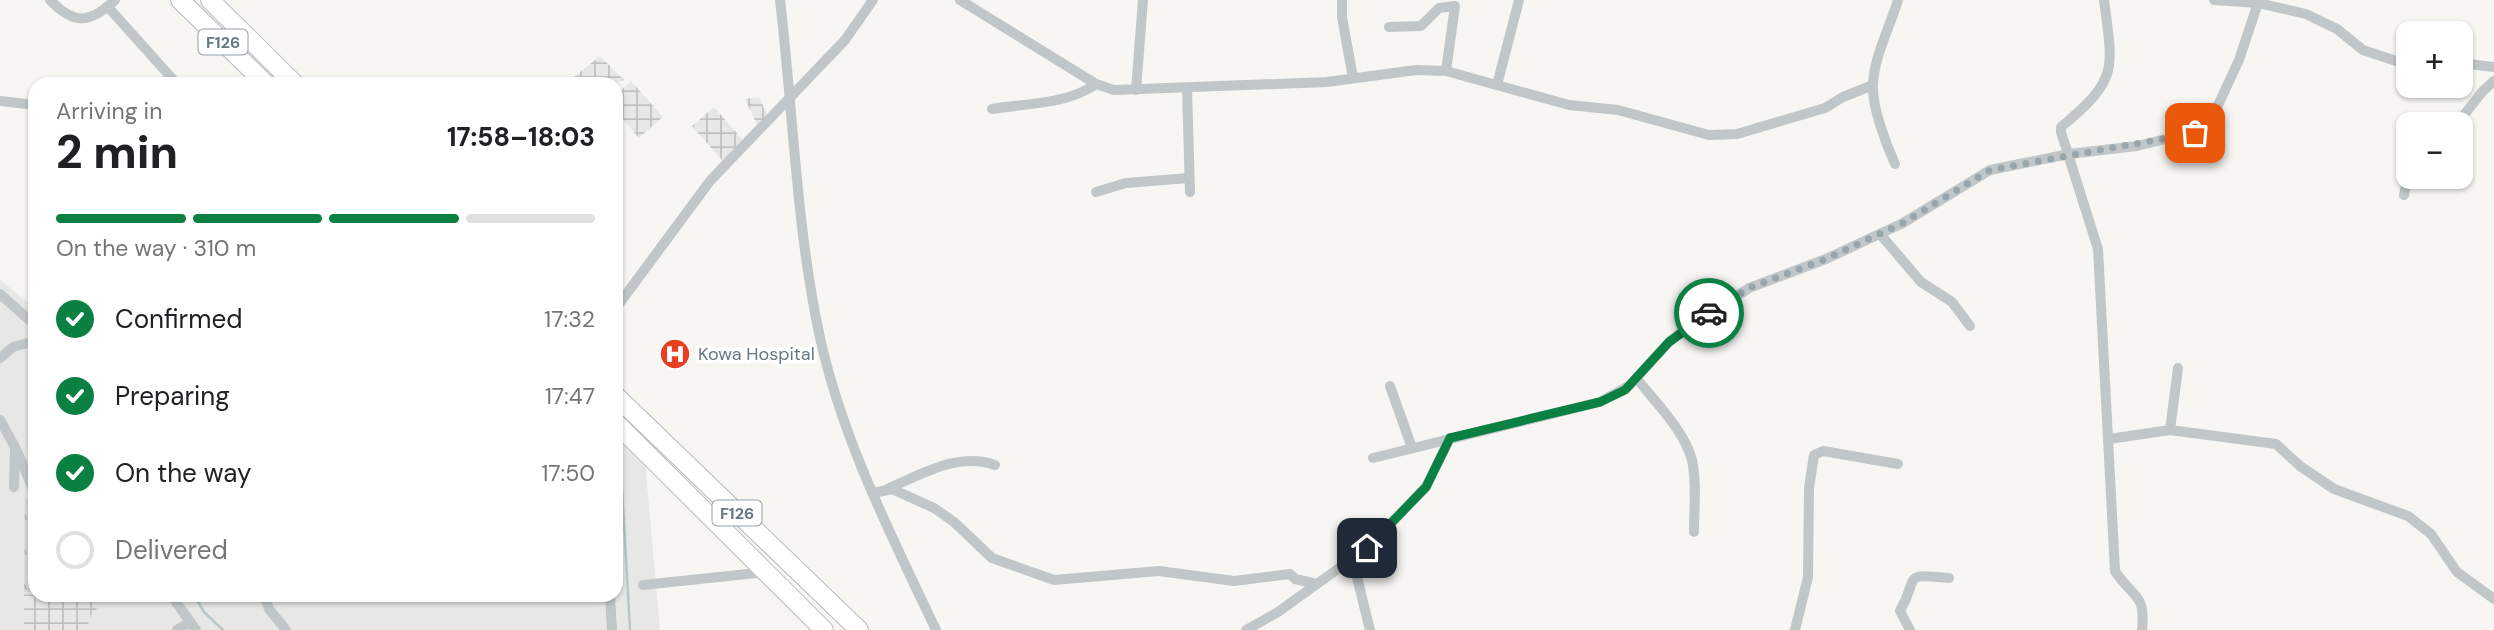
<!DOCTYPE html>
<meta charset="utf-8">
<style>
body{margin:0;font-family:"DM Sans",sans-serif;background:#f2f2f2;color:#202124;height:100vh;display:flex;flex-direction:column;font-size:26px;white-space:nowrap}
*{box-sizing:border-box;margin:0}
p{font-size:23px;color:#757577}
.icon{flex:none;width:38px;height:38px;fill:none;stroke:currentColor;stroke-width:2;stroke-linecap:round;stroke-linejoin:round}
.map{position:relative;flex:1;overflow:hidden}
.drawer{position:absolute;left:28px;top:77px;width:595px;height:525px;display:flex;flex-direction:column;background:#fff;border-radius:21px;box-shadow:0 2px 5px #0004}
.drawer>*{flex:none}
.tools{position:absolute;left:2396px;top:21px;display:grid;gap:14px}
.tools a{display:grid;place-items:center;width:77px;height:77px;border-radius:14px;background:#fff;box-shadow:0 2px 5px #0004;font-size:35px}
.pin{position:absolute;display:grid;place-items:center;width:60px;height:60px;color:#fff;margin:-30px;border-radius:14px;box-shadow:0 4px 10px #0006}
.courier{position:absolute;display:grid;place-items:center;width:70px;height:70px;margin:-35px;border:5px solid #0b8043;border-radius:50%;background:#fff;color:#222;box-shadow:0 2px 9px #0007}
.overview em{font-style:normal;font-weight:800}
.overview div{display:flex;flex-direction:column-reverse}
.overview{display:flex;align-items:center;justify-content:space-between;height:119px;padding:0 28px}
h1{font-size:46px;font-weight:800;line-height:52px}
.bar{display:grid;grid-template-columns:repeat(4,1fr);gap:10px 7px;align-content:center;height:84px;padding:0 28px}
.bar i{height:9px;border-radius:5px;background:#e0e0e0}
.bar .active{background:#0b8043}
.bar p{grid-column:span 4}
ol{padding:0 28px;list-style:none}
li{display:flex;align-items:center;gap:21px;height:77px}
li p{margin-inline-start:auto}
li .icon{padding:7px;border-radius:50%;background:#0b8043;color:#fff;stroke-width:4}
li:last-child{color:#757577}
li i{width:38px;height:38px;border:4px solid #e0e0e0;border-radius:50%}
.map>svg:first-child{display:block}
.built{fill:#e7e8e6}
.industrial{fill:url(#industrial-grid)}
.park{fill:url(#park-tufts)}
.lines{fill:none;stroke-linecap:round;stroke-linejoin:round}
.stream{stroke:#b9c7ca;stroke-width:2.5}
.primary-casing{stroke:#b5babd;stroke-width:20}
.street{stroke:#c1c7c9;stroke-width:10}
.primary{stroke:#fff;stroke-width:18}
.done{stroke:#97a5ac;stroke-width:7;stroke-dasharray:0 12.6}
.route{stroke:#0b8043;stroke-width:9}
.labels{text-anchor:middle;dominant-baseline:central;stroke-width:7;stroke-linejoin:round;paint-order:stroke}
.shield{fill:#fff;stroke:#92a1aa;stroke-width:2}
.shield-label{font-size:16px;font-weight:bold;fill:#647985}
.poi-label{font-size:18px;fill:#647985;stroke:#fff;text-anchor:start}
</style>
<div class="map">
<svg width="2494" height="630" viewBox="0 0 2494 630">
<defs>
<pattern id="industrial-grid" width="8" height="8" patternUnits="userSpaceOnUse" patternTransform="scale(1.75)"><rect width="8" height="8" fill="#e7e8e6"/><path d="M0 4h8M4 0v8" fill="none" stroke="#bfc1c0"/></pattern>
<pattern id="park-tufts" width="24" height="20" patternUnits="userSpaceOnUse" patternTransform="scale(1.75)"><rect width="24" height="20" fill="#d8ded4"/><path d="M3 7l-1-3M5 7V3M7 7l1-3M15 17l-1-3M17 17v-4M19 17l1-3" fill="none" stroke="#b3b9b2"/></pattern>
</defs>
<rect width="100%" height="100%" fill="#f7f6f3"/>
<!-- built -->
<polygon class="built" points="0,280 35,308 35,595 616,595 616,425 644,450 660,630 0,630"/>
<!-- industrial -->
<g class="industrial">
<polygon points="600,56 624,80 612,84 572,84 569,81"/>
<polygon points="631,81 663,117 639,138 616,111 616,95"/>
<polygon points="759,97 770,121 758,127 745,99"/>
<polygon points="714,107 749,147 727,166 692,126"/>
<polygon points="24,594 35,595 109,595 91,615 86,630 24,630"/>
</g>
<!-- park -->
<polygon class="park" points="25,499 35,499 35,592 24,592"/>
<g class="lines">
<!-- stream -->
<g class="stream">
<polyline points="621,470 630,630"/>
<polyline points="194,595 204,612 223,630"/>
</g>
<!-- primary casing -->
<g class="primary-casing">
<g id="primary">
<polyline points="180,0 266,84"/>
<polyline points="210,0 295,84"/>
<polyline points="616,396 859,630"/>
<polyline points="616,423 824,630"/>
</g>
</g>
<!-- street -->
<g class="street">
<path d="M50 0C74 25 90 24 115 0"/>
<path d="M780 0C793 110 796 224 819 333 841 437 891 535 936 630"/>
<polyline points="960,0 1096,84 1114,90 1327,82 1416,70 1446,71 1569,105 1618,110 1709,135 1737,134 1825,108 1843,97 1873,85"/>
<polyline points="1342,0 1342,17 1353,78"/>
<path d="M2104 0C2113 70 2119 79 2061 127V132L2098 249 2115 571C2132 598 2146 592 2142 630"/>
<polyline points="2214,0 2258,3 2306,14 2337,29 2363,50 2408,65"/>
<polyline points="108,7 177,84"/>
<polyline points="1389,27 1421,26 1439,8 1455,6 1446,71"/>
<polyline points="2460,63 2494,67"/>
<polyline points="1497,85 1519,0"/>
<polyline points="1187,88 1190,192"/>
<polyline points="1136,90 1143,0"/>
<polyline points="0,101 35,105"/>
<path d="M992 109C1027 103 1066 105 1096 84"/>
<polyline points="2457,124 2482,92 2494,81"/>
<path d="M1895 164C1886 144 1872 107 1873 85 1874 56 1890 27 1898 0"/>
<polyline points="1096,192 1126,183 1189,178"/>
<polyline points="2404,195 2408,176"/>
<polyline points="1880,234 1921,282 1952,302 1970,326"/>
<polyline points="0,294 35,325"/>
<polyline points="616,308 710,181 845,40 873,0"/>
<polyline points="0,358 13,347 35,341"/>
<path d="M1637 379C1656 403 1684 430 1692 460 1697 483 1694 508 1694 532"/>
<polyline points="1390,386 1412,448"/>
<polyline points="0,420 15,447 14,487"/>
<polyline points="2170,430 2276,444 2300,466 2334,489 2408,516 2431,534 2457,572 2494,599"/>
<polyline points="2109,439 2170,430 2178,368"/>
<polyline points="17,451 35,494"/>
<polyline points="1373,458 1600,402 1630,385 1669,342 1687,328 1749,288 1826,259 1903,223 1990,170 2069,154 2137,146 2207,129 2239,60 2258,3"/>
<path d="M889 488C923 474 957 452 995 465"/>
<polyline points="873,493 892,489 934,508 954,522 992,558 1054,580 1159,571 1234,581 1290,574 1295,579 1317,584"/>
<polyline points="1353,561 1370,630"/>
<polyline points="643,585 766,572"/>
<polyline points="171,595 196,630"/>
<polyline points="264,595 269,609 286,630"/>
<polyline points="610,595 612,630"/>
<polyline points="177,630 190,622"/>
<polyline points="1246,630 1278,612 1367,548 1426,487 1450,438"/>
<polyline points="1795,630 1808,577 1809,488 1814,455 1823,451 1898,464"/>
<path d="M1910 630 1900 611C1920 576 1900 573 1949 578"/>
</g>
<!-- primary -->
<use href="#primary" class="primary"/>
</g>
<g class="lines">
<!-- done -->
<polyline class="done" points="1709,313 1749,288 1826,259 1903,223 1990,170 2195,133"/>
<!-- route -->
<polyline class="route" points="1367,548 1426,487 1450,438 1600,402 1625,390 1669,342 1709,313"/>
</g>
<!-- icons -->
<defs>
<g id="hospital-disc" transform="scale(1.575)"><circle r="9.5" fill="#e93f21" stroke="#fff"/><path d="M-5-5h3v3.5h4V-5h3V5h-3V1.5h-4V5h-3Z" fill="#fff"/></g>
</defs>
<g fill-rule="evenodd">
<use href="#hospital-disc" x="675" y="354"/>
</g>
<g class="labels">
<!-- shield labels -->
<g class="shield">
<rect x="198.5" y="29.5" width="49" height="25" rx="5"/>
<rect x="712.5" y="500.5" width="49" height="25" rx="5"/>
</g>
<g class="shield-label">
<text x="223" y="42">F126</text>
<text x="737" y="513">F126</text>
</g>
<!-- poi labels -->
<g class="poi-label">
<text x="698" y="354">Kowa Hospital</text>
</g>
</g>
</svg>
<div class="tools">
<a>+</a>
<a>−</a>
</div>
<div class="pin" style="left:2195px;top:133px;background:#ea580c"><svg class="icon" aria-label="bag" viewBox="0 0 24 24"><path d="M5 8h14l-1 12H6zM9 8a3 3 0 0 1 6 0"/></svg></div>
<div class="pin" style="left:1367px;top:548px;background:#1f2937"><svg class="icon" aria-label="home" viewBox="0 0 24 24"><path d="M3 11l9-7 9 7M6 9v11h12V9"/></svg></div>
<div class="courier" style="left:1709px;top:313px"><svg class="icon" aria-label="car" viewBox="0 0 24 24"><path d="M5 17H2v-5l4-1 3-4h7l3 4 3 1v5h-3M9 17h6M6 11h13"/><circle cx="7" cy="17" r="2"/><circle cx="17" cy="17" r="2"/></svg></div>
<section class="drawer">
<div class="overview"><div><h1>2 min</h1><p>Arriving in</p></div><em>17:58–18:03</em></div>
<div class="bar"><i class="active"></i><i class="active"></i><i class="active"></i><i></i><p>On the way · 310 m</p></div>
<ol>
<li><svg class="icon" aria-label="check" viewBox="0 0 24 24"><path d="M5 12l5 5 9-10"/></svg>Confirmed<p>17:32</p></li>
<li><svg class="icon" aria-label="check" viewBox="0 0 24 24"><path d="M5 12l5 5 9-10"/></svg>Preparing<p>17:47</p></li>
<li><svg class="icon" aria-label="check" viewBox="0 0 24 24"><path d="M5 12l5 5 9-10"/></svg>On the way<p>17:50</p></li>
<li><i></i>Delivered</li>
</ol>
</section>
</div>
